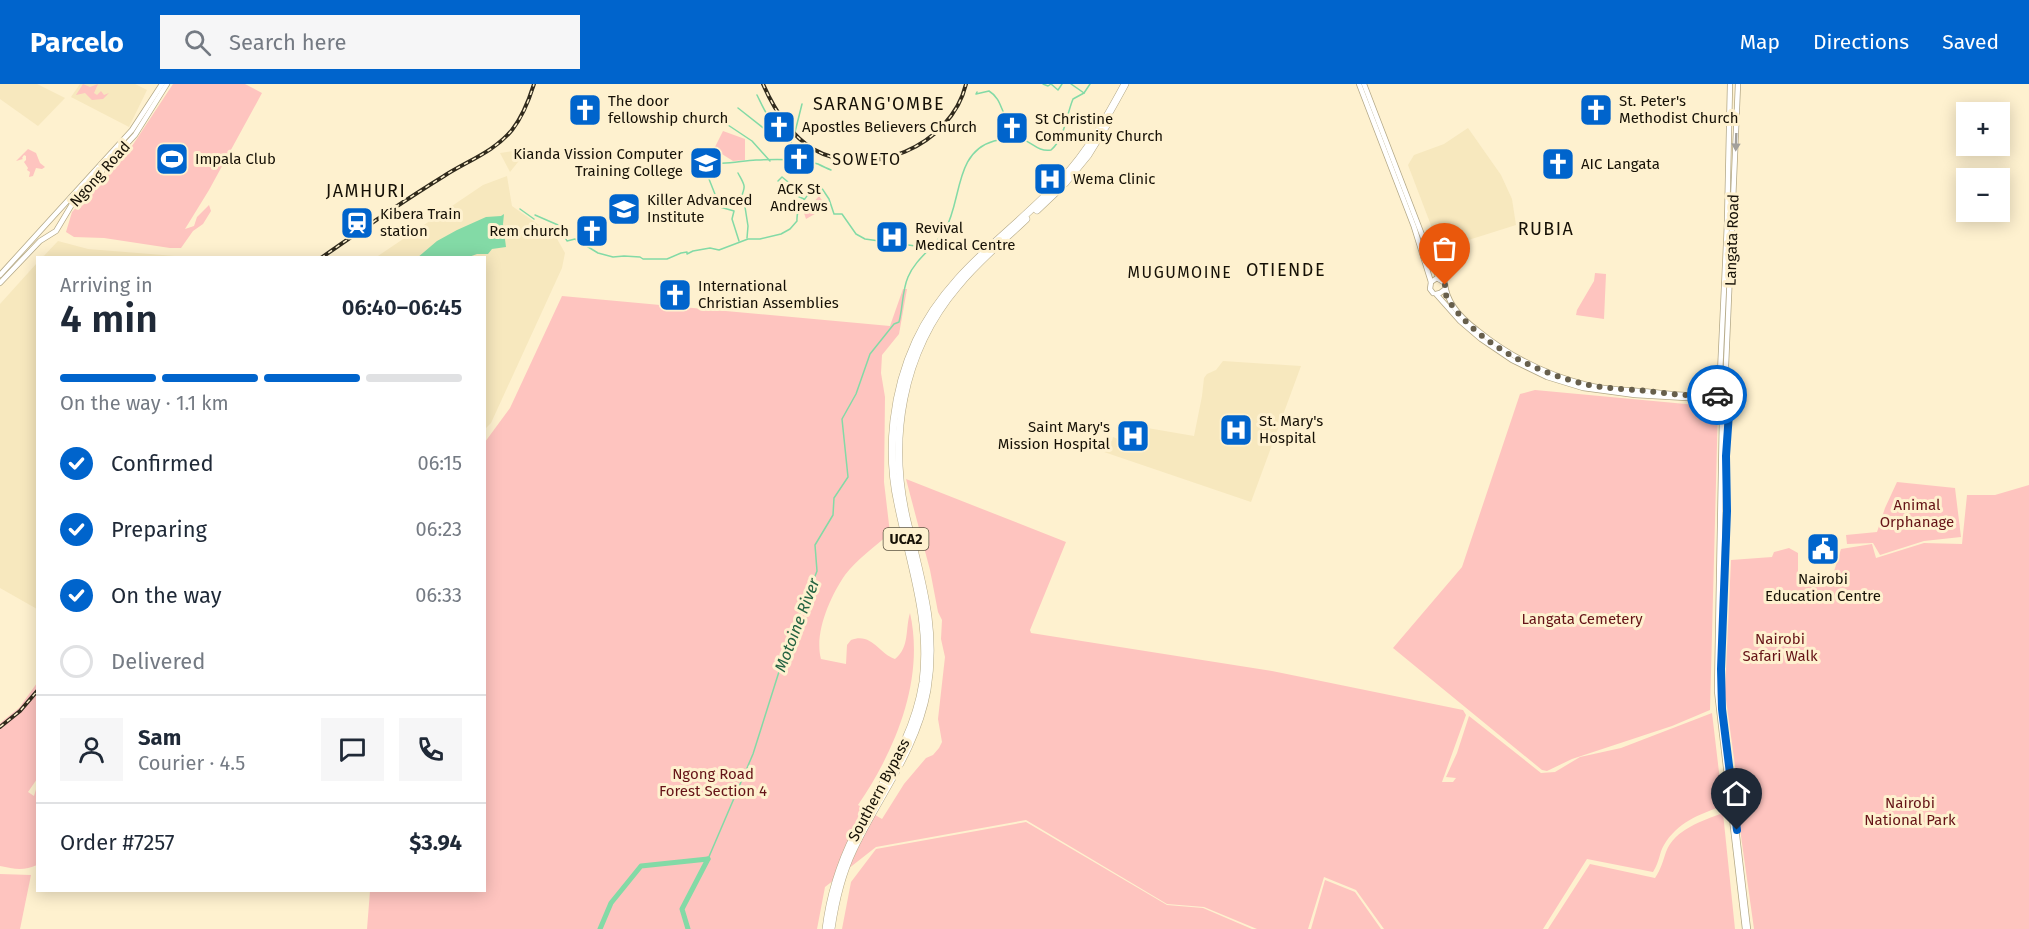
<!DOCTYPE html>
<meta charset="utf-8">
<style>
body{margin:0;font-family:"Fira Sans",sans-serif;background:#f6f6f7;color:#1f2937;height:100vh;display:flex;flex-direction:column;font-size:22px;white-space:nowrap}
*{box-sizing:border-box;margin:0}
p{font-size:20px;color:#747a83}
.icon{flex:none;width:33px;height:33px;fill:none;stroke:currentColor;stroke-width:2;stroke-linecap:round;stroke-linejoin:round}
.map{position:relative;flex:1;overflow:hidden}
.panel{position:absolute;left:36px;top:172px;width:450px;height:636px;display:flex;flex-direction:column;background:#fff;border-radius:0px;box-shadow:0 3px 15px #0003}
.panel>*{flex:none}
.controls{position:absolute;left:1956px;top:18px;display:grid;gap:12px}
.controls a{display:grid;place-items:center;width:54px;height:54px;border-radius:0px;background:#fff;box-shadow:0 3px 15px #0003;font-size:30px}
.pin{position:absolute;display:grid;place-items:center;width:51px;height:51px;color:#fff;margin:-62px -26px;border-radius:50% 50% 50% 0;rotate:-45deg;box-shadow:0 0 6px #0007}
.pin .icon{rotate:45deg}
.courier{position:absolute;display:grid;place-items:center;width:60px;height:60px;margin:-30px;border:4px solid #0064cc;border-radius:50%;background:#fff;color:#222;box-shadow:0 2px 8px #0007}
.overview em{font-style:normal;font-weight:600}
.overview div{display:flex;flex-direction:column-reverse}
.overview{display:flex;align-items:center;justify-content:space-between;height:102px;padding:0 24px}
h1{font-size:39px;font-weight:600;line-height:45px}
.bar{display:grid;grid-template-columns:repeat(4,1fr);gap:9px 6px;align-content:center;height:72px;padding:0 24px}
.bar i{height:8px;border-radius:4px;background:#e0e1e3}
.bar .on{background:#0064cc}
.bar p{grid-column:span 4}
.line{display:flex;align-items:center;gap:15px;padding:0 24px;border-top:2px solid #e0e1e3}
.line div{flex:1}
.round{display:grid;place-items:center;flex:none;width:63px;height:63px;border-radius:0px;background:#f6f6f7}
ol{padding:0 24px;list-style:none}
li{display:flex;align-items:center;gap:18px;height:66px}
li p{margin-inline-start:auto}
li .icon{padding:6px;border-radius:50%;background:#0064cc;color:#fff;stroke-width:4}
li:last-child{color:#747a83}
li i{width:33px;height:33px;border:3px solid #e0e1e3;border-radius:50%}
header{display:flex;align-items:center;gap:36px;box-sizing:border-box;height:84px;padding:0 30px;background:#0064cc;color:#fff}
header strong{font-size:28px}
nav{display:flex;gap:33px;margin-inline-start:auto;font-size:21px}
.search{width:420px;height:54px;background:#f6f6f7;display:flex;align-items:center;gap:15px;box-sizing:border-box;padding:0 21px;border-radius:0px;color:#747a83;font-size:22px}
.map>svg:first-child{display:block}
.built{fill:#f7e8be}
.green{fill:#fec4bf}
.water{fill:#83daa6}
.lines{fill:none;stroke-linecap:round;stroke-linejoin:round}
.stream{stroke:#83daa6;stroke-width:1.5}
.river{stroke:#83daa6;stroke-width:5}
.secondary-casing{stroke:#b3a887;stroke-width:6}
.trunk-casing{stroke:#b3a887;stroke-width:8}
.secondary{stroke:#fff;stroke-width:4.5}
.trunk{stroke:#fff;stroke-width:7}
.rail-casing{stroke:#302a1c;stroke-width:4}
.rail{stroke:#fef1cf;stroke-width:1.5;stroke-dasharray:4.5;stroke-linecap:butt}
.oneway{fill:#a2a09b}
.done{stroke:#675f4c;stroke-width:6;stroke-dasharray:0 10.8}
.route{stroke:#0064cc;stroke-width:8}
.labels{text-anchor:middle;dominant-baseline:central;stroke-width:6;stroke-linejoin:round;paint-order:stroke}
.shield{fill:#fef1cf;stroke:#5c5442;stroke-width:1.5}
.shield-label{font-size:14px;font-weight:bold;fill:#161106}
.poi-label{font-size:15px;fill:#161106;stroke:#fef1cf;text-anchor:start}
.street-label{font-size:15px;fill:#161106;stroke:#fef1cf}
.park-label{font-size:15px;fill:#651317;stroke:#fef1cf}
.neighbourhood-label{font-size:16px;letter-spacing:1.5px;fill:#161106;stroke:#fef1cf}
.water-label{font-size:16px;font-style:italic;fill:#246341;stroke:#fef1cf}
.quarter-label{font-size:18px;letter-spacing:1.5px;fill:#161106;stroke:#fef1cf}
</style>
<header>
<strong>Parcelo</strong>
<div class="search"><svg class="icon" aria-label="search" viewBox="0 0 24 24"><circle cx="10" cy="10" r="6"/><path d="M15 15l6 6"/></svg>Search here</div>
<nav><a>Map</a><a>Directions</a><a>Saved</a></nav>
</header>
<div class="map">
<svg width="2029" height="845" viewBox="0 0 2029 845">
<rect width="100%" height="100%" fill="#fef1cf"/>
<!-- built -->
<g class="built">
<polygon points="0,0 37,0 65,14 38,42 0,15"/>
<polygon points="80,0 135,0 147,6 129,43 71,13"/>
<polygon points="1468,44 1501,91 1512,115 1516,141 1440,165 1408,81 1414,71 1444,60"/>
<polygon points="513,67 522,73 510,88 500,69"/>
<polygon points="507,92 512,122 556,153 565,169 562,184 491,339 485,345 484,174 375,174 483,101"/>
<polygon points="58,157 88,165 175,172 174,174 42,174"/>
<polygon points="37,179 37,525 0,504 0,220"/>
<polygon points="1223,277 1301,282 1251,418 1104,368 1109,356 1112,357 1113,353 1118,355 1124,340 1194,352 1202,312 1204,294 1207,290 1216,286"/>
</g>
<!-- green -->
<g class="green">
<polygon points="83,0 90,3 98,0 94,9 97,11 101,7 104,11 109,9 103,15 92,16 85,9 76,11"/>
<polygon points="173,0 245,0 262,9 209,106 185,145 194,142 197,133 209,121 211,127 203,140 193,147 181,164 170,164 104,154 74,153 66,148 72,128 132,62"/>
<polygon points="723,47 745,55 745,76 733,77 714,65"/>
<polygon points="28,65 36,69 40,79 45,83 42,85 36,84 33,92 29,93 30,88 27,86 28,84 24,78 26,76 26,72 24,71 22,74 23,75 16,77"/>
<polygon points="819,112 827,123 806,135 804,129"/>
<polygon points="1595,189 1606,190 1604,235 1576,231 1577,226 1594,197"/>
<path d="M903 205H907L899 250 882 271 881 289 885 313 884 398 890 449C876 462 856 476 845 491 830 513 814 549 821 575L846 580 847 561 851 556C872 548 879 570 895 575 910 563 905 545 910 529 925 596 895 667 858 721L882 735 904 700 926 674 933 671 939 664 942 658 938 635 945 573 941 555 942 536 938 528 930 486 906 395 1066 458 1030 546 1031 549 1272 587 1463 626 1466 631 1442 698H1453L1456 694 1446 693 1457 669 1469 632 1541 689 1555 688 1580 673 1621 664 1712 629 1723 722C1699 730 1677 739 1664 761 1659 769 1660 777 1653 788L1587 775 1543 845H1384L1356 806 1324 793 1308 845H1257L1204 823 1167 820 1026 736 876 763 825 803 817 845H367L370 807H484L485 358 510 324 562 212 890 242Z"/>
<polygon points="1535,306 1718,323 1710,626 1672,642 1572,675 1547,687 1542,686 1393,564 1462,483 1520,310"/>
<polygon points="1897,398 1955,404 1961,453 1924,457 1880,471 1873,459 1847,460 1846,451 1877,448 1885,424"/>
<polygon points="2029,401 2029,845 1754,845 1740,745 1735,682 1725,608 1731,476 1772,473 1774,468 1789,464 1798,469 1798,488 1830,500 1841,465 1872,460 1876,474 1924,459 1962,460 1967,411 1995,411"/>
<path d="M37 599V695L28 708 34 712 37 702V781C24 787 14 785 0 782V639L19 624Z"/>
<path d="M1723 729 1735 845H1548L1590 780 1655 794C1661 785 1663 777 1666 768 1675 745 1702 737 1723 729Z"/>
<polygon points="1026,738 1167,821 1203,824 1252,845 842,845 851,798 876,765"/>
<polygon points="0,790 31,791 20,845 0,845"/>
<polygon points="1325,796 1355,808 1381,845 1311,845"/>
</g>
<!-- water -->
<polygon class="water" points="504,130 503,140 506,163 492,165 488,170 477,170 466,174 417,174 437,157 457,146 486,133 501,132"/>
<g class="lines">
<!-- stream -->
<g class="stream">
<polyline points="1043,0 1048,2 1051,0 1058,6 1062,0"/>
<polyline points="1071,0 1084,9"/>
<path d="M977 8 976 10 989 7C1004 16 1000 33 1013 41L1012 55"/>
<path d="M757 11C761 19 765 29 771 36 785 51 796 51 791 75"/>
<polyline points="738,24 766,46 776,41"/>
<polyline points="728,41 752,57 770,77"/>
<polyline points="795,48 802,20"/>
<polyline points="793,55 794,51"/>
<path d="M696 71C715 85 735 77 756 76 775 75 800 74 818 80 822 82 826 84 831 86"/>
<path d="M738 89C745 102 746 101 741 114L749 116 751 120 745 123 748 142 747 154"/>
<polyline points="705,91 709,95 720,123 734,127 732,135 739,157"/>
<polyline points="778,97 782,93 793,102 793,110 804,115"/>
<polyline points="785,106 792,109"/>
<polyline points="520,125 534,135"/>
<path d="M535 131 558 141 567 157 575 155 598 169 613 173 624 172 640 173 643 175H667L681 169 687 168V170L693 167 710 164 719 166 748 155H760L781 150 790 145 797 137C796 125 808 105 821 103L829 115 834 130H842L856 150 865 155 930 164"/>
<path d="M708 775 753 670 783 575 817 487 815 461 833 431 834 414 848 393 842 335 856 310 870 270 894 240 899 238C903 223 902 207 908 193 916 174 935 163 945 146 962 117 954 68 994 57 1001 55 1015 53 1022 55 1033 59 1038 68 1051 66 1065 54 1066 32 1073 15L1084 9 1090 0"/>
</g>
<!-- river -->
<g class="river">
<polyline points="600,845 611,819 641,782 708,775"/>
<polyline points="688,845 682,825 708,775"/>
</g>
<!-- secondary casing -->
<g class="secondary-casing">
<g id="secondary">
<polyline points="1359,0 1414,143 1431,198"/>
<polyline points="1364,0 1439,195"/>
<polyline points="1738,0 1726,282 1730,315 1726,372 1727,427 1723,503 1721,599 1722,625 1748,845"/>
<polyline points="0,191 132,46 162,0"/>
<polyline points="0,199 40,157 56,147 74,117 135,51 167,0"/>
<polyline points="1444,206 1440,209 1436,210 1460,237 1481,255 1512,276 1547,293 1583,304 1635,311 1704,315 1721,320 1722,334 1717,607 1745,845"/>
<path d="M1433 209 1430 205 1431 198 1437 194 1445 199C1446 219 1461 234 1477 246 1509 272 1546 291 1587 301 1608 306 1630 306 1651 308 1673 310 1697 313 1719 311L1727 139 1730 0"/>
</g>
</g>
<!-- trunk casing -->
<g class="trunk-casing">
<g id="trunk">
<polyline points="1065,99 1088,71 1109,37"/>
<polyline points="1037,126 1057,107"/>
<path d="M826 845C830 812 840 780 855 750 881 699 914 656 923 598 931 536 910 480 898 420 886 366 893 307 916 257 948 187 1012 149 1062 95 1088 68 1107 33 1125 0"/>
<path d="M831 845C835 818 841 791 853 766 878 712 916 667 927 606 937 545 922 500 908 441 887 357 901 269 958 202 978 177 1003 157 1026 135"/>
</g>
</g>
<!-- secondary -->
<use href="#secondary" class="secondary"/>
<!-- trunk -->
<use href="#trunk" class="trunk"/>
<!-- rail casing -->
<g class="rail-casing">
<g id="rail">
<path d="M763 0C774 25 789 50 813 65 869 97 951 62 966 0"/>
<path d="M321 174C361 146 402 118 444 92 467 77 494 68 512 46 523 32 529 16 534 0"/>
<polyline points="0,643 20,627 38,606"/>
</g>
</g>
<!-- rail -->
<use href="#rail" class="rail"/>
</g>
<!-- one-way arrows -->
<defs><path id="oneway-solid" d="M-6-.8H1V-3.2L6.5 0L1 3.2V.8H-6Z" transform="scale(1.5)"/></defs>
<use class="oneway" href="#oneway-solid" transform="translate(1736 58) rotate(92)"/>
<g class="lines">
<!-- done -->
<path class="done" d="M1445 201C1443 212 1452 221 1458 229 1490 266 1542 291 1589 301 1609 305 1629 305 1648 307 1671 310 1695 313 1717 311"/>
<!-- route -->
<polyline class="route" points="1717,311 1726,309 1730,315 1726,372 1727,427 1721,585 1722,625 1737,746"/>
</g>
<!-- icons -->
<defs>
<g id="church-square" transform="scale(1.725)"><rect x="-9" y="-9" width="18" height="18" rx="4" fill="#0064cc" stroke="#fef1cf"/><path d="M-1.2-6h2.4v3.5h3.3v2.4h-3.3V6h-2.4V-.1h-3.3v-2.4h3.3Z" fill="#fff"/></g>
<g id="stadium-square" transform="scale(1.725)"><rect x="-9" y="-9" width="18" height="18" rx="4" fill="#0064cc" stroke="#fef1cf"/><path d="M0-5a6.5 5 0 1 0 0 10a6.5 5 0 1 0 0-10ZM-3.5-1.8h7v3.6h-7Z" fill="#fff"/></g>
<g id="university-square" transform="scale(1.725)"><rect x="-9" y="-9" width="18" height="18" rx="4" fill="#0064cc" stroke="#fef1cf"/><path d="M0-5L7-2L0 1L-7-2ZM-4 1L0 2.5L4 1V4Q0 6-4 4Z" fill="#fff"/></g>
<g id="hospital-square" transform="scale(1.725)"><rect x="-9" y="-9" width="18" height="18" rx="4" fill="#0064cc" stroke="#fef1cf"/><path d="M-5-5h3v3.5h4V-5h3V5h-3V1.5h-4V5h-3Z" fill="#fff"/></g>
<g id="station-square" transform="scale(1.725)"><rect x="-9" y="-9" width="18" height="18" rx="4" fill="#0064cc" stroke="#fef1cf"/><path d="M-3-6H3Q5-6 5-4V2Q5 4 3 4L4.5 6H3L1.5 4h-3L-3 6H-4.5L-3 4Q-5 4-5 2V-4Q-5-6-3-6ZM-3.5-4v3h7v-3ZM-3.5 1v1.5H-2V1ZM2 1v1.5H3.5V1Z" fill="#fff"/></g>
<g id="civic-square" transform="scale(1.725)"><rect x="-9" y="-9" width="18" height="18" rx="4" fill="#0064cc" stroke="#fef1cf"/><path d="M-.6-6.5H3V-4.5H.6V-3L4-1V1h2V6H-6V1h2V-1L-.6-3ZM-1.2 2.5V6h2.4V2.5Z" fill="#fff"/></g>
</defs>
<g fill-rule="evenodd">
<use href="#church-square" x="585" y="26"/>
<use href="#church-square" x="1596" y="26"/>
<use href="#church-square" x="779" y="43"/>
<use href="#church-square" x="1012" y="44"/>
<use href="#stadium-square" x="172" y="75"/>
<use href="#church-square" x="799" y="75"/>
<use href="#university-square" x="706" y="79"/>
<use href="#church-square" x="1558" y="80"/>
<use href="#hospital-square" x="1050" y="95"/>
<use href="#university-square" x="624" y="125"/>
<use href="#station-square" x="357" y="139"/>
<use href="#church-square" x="592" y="147"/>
<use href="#hospital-square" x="892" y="153"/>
<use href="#church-square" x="675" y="211"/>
<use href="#hospital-square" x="1236" y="346"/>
<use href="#hospital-square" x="1133" y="352"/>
<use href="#civic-square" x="1823" y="465"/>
</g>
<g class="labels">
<!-- shield labels -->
<rect class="shield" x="883.5" y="444" width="45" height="22" rx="4.5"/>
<g class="shield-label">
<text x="906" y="455">UCA2</text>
</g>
<!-- poi labels -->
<g class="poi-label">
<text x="608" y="17">The door<tspan x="608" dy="17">fellowship church</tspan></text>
<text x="1619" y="17">St. Peter's<tspan x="1619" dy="17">Methodist Church</tspan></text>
<text x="1035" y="35">St Christine<tspan x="1035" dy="17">Community Church</tspan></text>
<text x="802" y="43">Apostles Believers Church</text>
<text x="683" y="70" text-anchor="end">Kianda Vission Computer<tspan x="683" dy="17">Training College</tspan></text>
<text x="195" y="75">Impala Club</text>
<text x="1581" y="80">AIC Langata</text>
<text x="1073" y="95">Wema Clinic</text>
<text x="799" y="105" text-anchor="middle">ACK St<tspan x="799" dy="17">Andrews</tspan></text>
<text x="647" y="116">Killer Advanced<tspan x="647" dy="17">Institute</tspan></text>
<text x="380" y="130">Kibera Train<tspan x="380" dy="17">station</tspan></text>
<text x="915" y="144">Revival<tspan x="915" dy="17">Medical Centre</tspan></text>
<text x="569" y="147" text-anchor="end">Rem church</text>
<text x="698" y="202">International<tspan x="698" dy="17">Christian Assemblies</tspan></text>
<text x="1259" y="337">St. Mary's<tspan x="1259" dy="17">Hospital</tspan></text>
<text x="1110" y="343" text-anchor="end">Saint Mary's<tspan x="1110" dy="17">Mission Hospital</tspan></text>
<text x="1823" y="495" text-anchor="middle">Nairobi<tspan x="1823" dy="17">Education Centre</tspan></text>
</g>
<!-- street labels -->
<g class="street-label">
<text transform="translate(100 90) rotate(-48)">Ngong Road</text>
<text transform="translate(1732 156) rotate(-88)">Langata Road</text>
<text transform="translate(879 706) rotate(-62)">Southern Bypass</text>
</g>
<!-- park labels -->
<g class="park-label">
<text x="1917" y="421">Animal<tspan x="1917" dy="17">Orphanage</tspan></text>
<text x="1582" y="535">Langata Cemetery</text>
<text x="1780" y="555">Nairobi<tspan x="1780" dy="17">Safari Walk</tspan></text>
<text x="713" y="690">Ngong Road<tspan x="713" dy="17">Forest Section 4</tspan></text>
<text x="1910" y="719">Nairobi<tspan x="1910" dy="17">National Park</tspan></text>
</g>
<!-- neighbourhood labels -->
<g class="neighbourhood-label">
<text x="867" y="75">SOWETO</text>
<text x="1180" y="188">MUGUMOINE</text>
</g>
<!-- water labels -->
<g class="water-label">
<text transform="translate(797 541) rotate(-69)">Motoine River</text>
</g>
<!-- quarter labels -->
<g class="quarter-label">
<text x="879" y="20">SARANG'OMBE</text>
<text x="366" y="107">JAMHURI</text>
<text x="1546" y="145">RUBIA</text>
<text x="1286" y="186">OTIENDE</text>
</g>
</g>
</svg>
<div class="controls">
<a>+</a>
<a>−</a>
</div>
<div class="pin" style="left:1445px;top:201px;background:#ea580c"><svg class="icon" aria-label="bag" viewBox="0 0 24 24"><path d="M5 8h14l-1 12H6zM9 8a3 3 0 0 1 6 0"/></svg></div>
<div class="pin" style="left:1737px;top:746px;background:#1f2937"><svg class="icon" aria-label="home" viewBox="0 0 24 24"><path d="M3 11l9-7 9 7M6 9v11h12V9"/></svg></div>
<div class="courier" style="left:1717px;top:311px"><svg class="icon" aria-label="car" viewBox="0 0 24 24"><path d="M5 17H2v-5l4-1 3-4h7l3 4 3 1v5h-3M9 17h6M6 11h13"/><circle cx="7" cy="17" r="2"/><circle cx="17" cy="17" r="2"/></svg></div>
<section class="panel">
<div class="overview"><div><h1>4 min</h1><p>Arriving in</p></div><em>06:40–06:45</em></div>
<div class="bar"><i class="on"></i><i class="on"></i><i class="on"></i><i></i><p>On the way · 1.1 km</p></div>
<ol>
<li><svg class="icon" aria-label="check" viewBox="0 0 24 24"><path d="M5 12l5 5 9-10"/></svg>Confirmed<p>06:15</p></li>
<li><svg class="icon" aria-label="check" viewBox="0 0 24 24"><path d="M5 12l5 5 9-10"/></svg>Preparing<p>06:23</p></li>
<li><svg class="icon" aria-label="check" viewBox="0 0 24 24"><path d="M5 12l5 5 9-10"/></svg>On the way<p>06:33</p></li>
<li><i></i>Delivered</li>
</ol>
<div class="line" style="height:108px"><a class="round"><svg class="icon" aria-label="person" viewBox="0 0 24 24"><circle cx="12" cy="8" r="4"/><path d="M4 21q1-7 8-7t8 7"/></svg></a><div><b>Sam</b><p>Courier · 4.5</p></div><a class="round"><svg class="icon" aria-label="chat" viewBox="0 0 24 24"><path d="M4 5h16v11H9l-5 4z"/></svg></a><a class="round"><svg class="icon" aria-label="phone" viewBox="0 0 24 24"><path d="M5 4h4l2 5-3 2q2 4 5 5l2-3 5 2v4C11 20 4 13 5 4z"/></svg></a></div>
<div class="line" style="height:78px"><div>Order #7257</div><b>$3.94</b></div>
</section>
</div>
